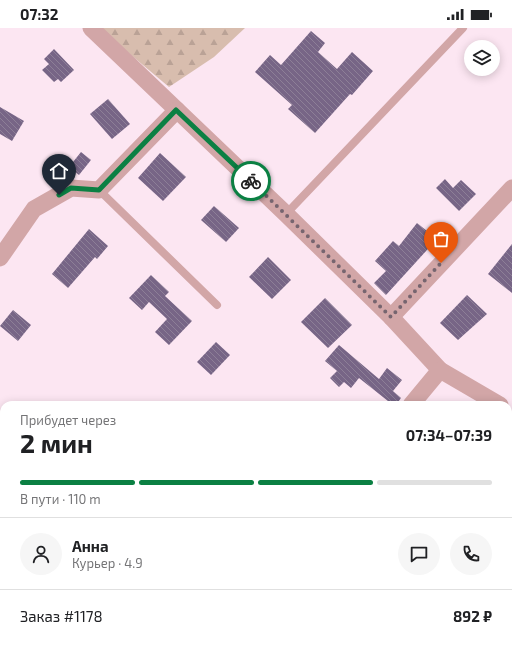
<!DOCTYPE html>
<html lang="ru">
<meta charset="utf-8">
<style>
body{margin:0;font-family:"Exo 2",sans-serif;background:#f6f6f6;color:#202124;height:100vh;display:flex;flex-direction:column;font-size:15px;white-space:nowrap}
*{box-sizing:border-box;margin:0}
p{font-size:13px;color:#757577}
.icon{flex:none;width:22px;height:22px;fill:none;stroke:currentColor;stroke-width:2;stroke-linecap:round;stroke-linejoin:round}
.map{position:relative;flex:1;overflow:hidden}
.side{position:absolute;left:0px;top:373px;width:512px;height:248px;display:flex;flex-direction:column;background:#fff;border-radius:12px 12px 0 0;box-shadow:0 2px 10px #0003}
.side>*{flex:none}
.tools{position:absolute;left:464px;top:12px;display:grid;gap:8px}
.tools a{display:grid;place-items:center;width:36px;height:36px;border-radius:50%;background:#fff;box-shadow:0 2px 10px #0003;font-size:20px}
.pin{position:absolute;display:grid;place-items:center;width:34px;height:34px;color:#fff;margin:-41px -17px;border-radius:50% 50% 50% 0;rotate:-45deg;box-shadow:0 0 4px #0007}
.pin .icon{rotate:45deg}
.courier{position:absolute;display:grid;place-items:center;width:40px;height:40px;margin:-20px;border:3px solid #0b8043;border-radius:50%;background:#fff;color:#222;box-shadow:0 1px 5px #0007}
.headline em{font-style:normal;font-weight:700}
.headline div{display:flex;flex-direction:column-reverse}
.headline{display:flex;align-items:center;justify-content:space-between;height:68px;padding:0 20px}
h1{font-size:26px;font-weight:700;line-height:30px}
.bar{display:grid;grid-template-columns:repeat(4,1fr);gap:6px 4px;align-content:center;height:48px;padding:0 20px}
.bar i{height:5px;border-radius:3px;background:#e0e0e0}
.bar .selected{background:#0b8043}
.bar p{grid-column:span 4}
.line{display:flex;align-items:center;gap:10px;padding:0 20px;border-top:1px solid #e0e0e0}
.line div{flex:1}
.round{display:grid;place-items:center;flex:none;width:42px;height:42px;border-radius:21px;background:#f6f6f6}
.status{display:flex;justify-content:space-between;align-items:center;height:28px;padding:0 20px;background:#fff;direction:ltr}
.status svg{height:11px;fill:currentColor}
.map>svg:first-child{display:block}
.forest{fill:url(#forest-firs)}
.building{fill:url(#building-back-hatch)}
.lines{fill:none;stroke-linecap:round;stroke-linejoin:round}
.service{stroke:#d2a6a7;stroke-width:8}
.minor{stroke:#d2a6a7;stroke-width:17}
.done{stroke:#76656f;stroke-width:4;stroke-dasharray:0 7.2}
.route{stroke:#0b8043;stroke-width:5}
</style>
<div class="status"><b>07:32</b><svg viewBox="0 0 49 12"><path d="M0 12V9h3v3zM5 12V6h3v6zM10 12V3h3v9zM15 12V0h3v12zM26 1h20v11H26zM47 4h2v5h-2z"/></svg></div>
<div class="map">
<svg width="512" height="621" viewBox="0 0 512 621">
<defs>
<pattern id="forest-firs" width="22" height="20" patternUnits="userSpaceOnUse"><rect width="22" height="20" fill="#d8bdae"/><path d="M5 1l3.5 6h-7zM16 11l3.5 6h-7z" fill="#baa296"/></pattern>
<pattern id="building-back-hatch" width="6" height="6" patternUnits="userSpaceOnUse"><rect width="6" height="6" fill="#776586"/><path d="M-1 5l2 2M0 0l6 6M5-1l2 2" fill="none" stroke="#8d7f97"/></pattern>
</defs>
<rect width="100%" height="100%" fill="#fce6f2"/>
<!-- forest -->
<polygon class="forest" points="99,0 245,0 214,29 169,59"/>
<!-- building -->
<g class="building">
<polygon points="311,3 325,15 318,24 337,41 352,24 373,43 352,67 350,66 315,105 288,81 292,77 255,44 270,27 281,37"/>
<polygon points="54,21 74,42 61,54 58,51 54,54 42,42 49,36 44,31"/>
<polygon points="108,71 130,96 112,111 90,86"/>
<polygon points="0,79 24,93 12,113 0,106"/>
<polygon points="81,124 91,132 79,147 69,139"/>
<polygon points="160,125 186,149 163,173 138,150"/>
<polygon points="445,151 453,160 461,152 476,166 459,183 436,160"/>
<polygon points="214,178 239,200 226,214 201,192"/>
<polygon points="417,195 437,211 386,267 374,255 386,243 375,233 393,213 399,218"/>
<polygon points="89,201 108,218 97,231 95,229 68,260 52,246"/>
<polygon points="512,216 512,265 488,246"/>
<polygon points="268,229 291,252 272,271 249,249"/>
<polygon points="151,247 169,264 165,268 192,293 169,317 155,304 167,291 149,274 142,282 129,270"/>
<polygon points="467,267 487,286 458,312 440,295"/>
<polygon points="325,270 352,297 328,320 301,294"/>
<polygon points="13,282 31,297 18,313 0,298"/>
<polygon points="216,314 230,327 211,347 197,334"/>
<polygon points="339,317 379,351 387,340 402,352 393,363 401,370 396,377 393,377 359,350 351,360 344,354 339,359 330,350 337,343 325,333"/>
</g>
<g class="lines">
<!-- service -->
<g class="service">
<polyline points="99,162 217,277"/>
<polyline points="286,186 463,0"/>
<polyline points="0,519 4,520"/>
</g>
<!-- minor -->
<g class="minor">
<polyline points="91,0 286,186 391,289 440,342 500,377"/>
<polyline points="0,230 34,181 71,160 99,162 177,82"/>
<polyline points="391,289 512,160"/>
<polyline points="411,377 440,342"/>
<polyline points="245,621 246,617"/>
</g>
</g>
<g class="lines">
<!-- done -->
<polyline class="done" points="251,153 391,289 441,235"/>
<!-- route -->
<polyline class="route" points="59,167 71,160 99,162 176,82 251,153"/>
</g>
</svg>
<div class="tools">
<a><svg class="icon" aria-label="layers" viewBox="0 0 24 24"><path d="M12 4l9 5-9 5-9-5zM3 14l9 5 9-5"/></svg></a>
</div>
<div class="pin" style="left:441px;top:235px;background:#ea580c"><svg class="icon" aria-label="bag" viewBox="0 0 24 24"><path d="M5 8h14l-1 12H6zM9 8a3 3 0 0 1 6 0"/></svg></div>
<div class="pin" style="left:59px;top:167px;background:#1f2937"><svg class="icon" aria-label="home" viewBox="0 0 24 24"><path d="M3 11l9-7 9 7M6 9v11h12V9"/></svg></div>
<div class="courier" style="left:251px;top:153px"><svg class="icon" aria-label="bike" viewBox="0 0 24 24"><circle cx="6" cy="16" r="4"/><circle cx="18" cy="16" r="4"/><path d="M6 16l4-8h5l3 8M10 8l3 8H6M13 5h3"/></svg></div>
<section class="side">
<div class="headline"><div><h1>2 мин</h1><p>Прибудет через</p></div><em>07:34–07:39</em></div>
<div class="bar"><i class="selected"></i><i class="selected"></i><i class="selected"></i><i></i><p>В пути · 110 m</p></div>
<div class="line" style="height:72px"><a class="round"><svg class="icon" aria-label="person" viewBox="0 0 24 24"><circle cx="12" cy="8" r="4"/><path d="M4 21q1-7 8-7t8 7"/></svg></a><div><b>Анна</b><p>Курьер · 4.9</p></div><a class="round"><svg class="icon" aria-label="chat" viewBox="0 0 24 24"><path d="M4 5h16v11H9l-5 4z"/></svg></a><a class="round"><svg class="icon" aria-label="phone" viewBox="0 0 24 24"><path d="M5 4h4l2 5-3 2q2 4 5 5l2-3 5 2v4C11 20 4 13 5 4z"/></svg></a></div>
<div class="line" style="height:52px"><div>Заказ #1178</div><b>892 ₽</b></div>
</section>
</div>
